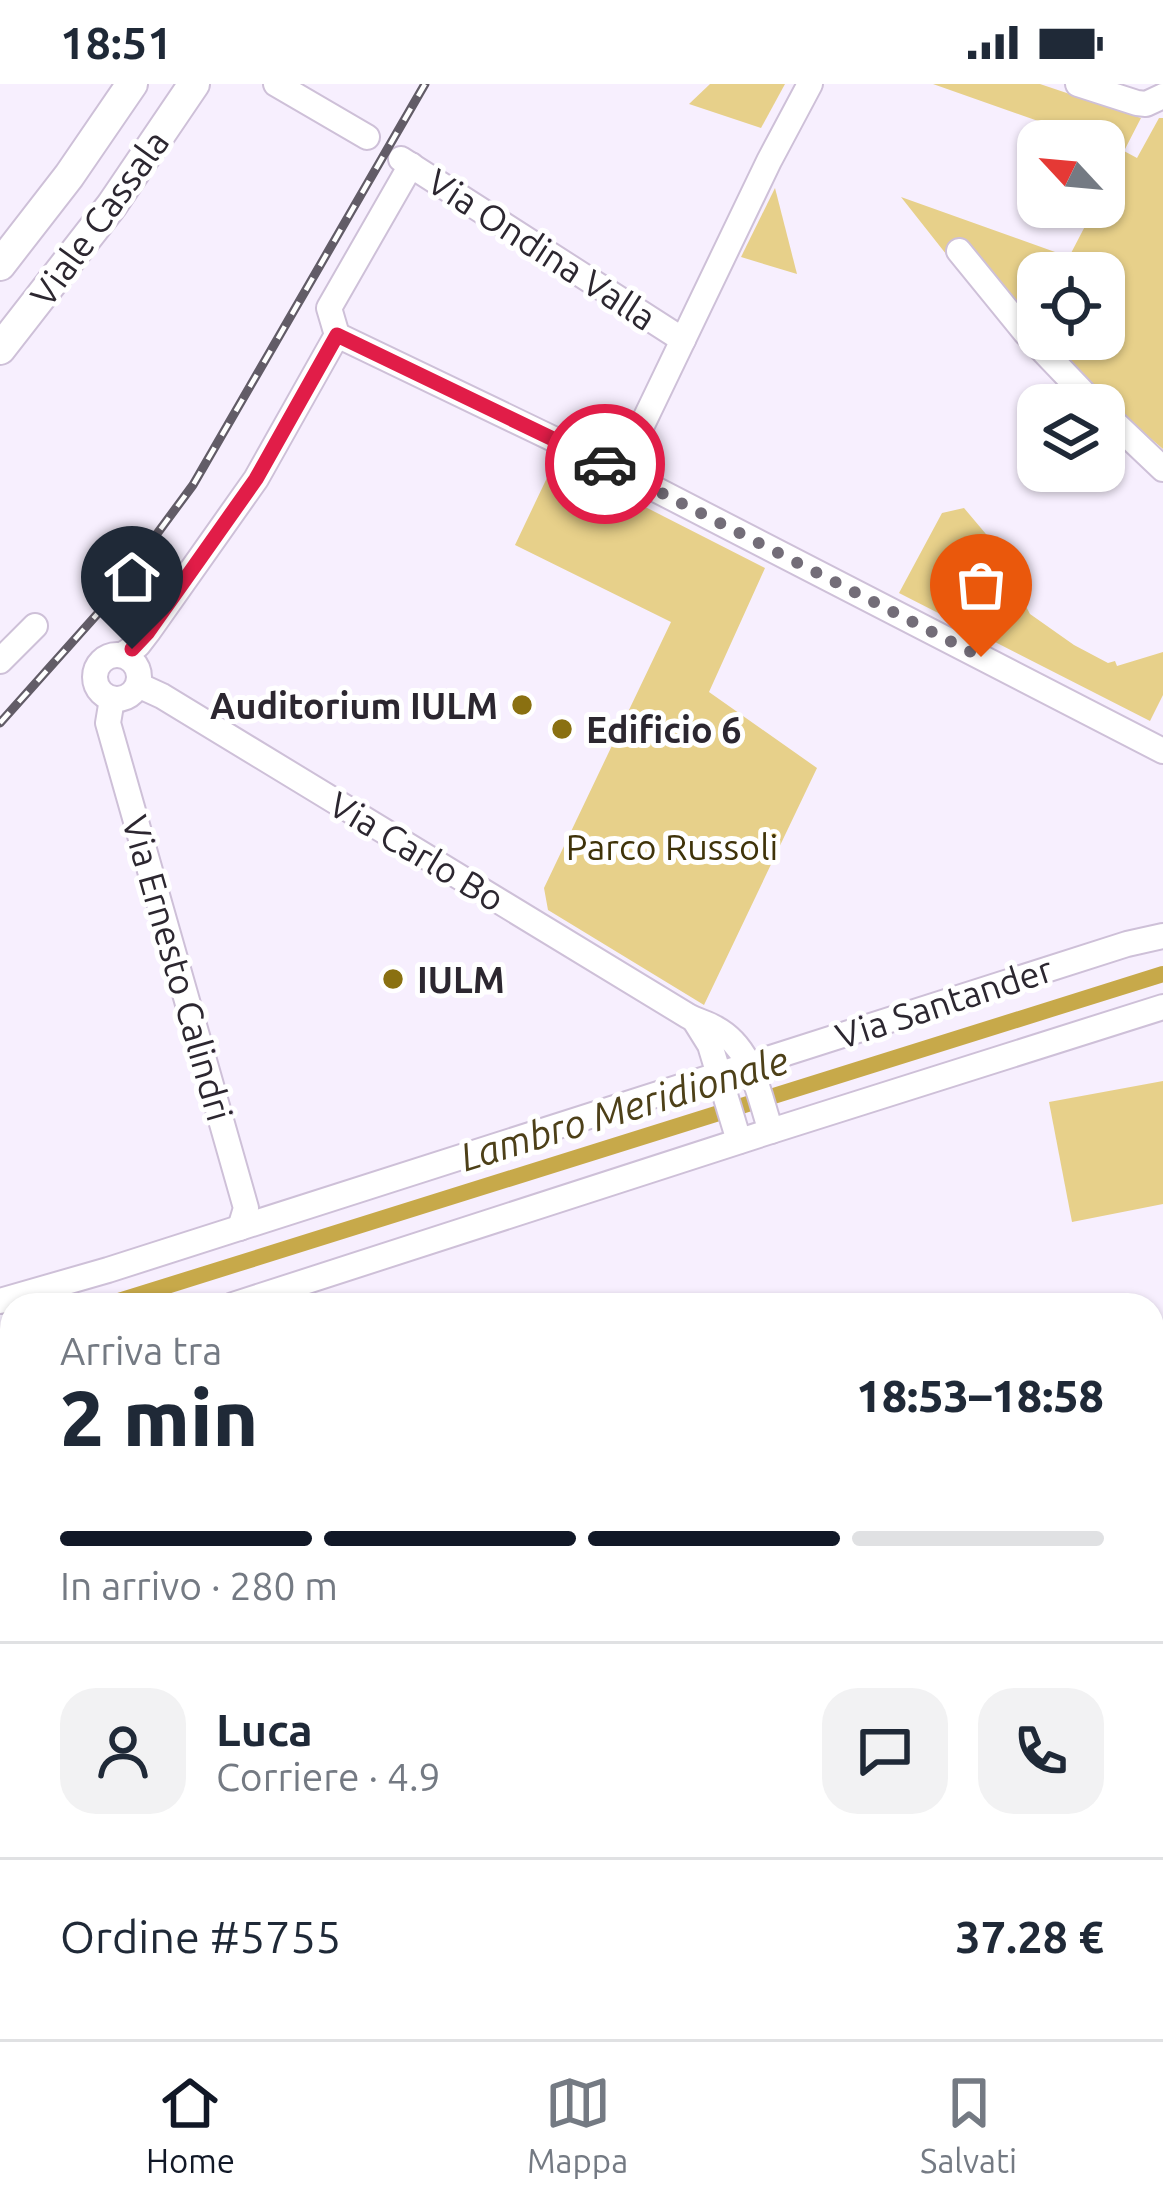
<!DOCTYPE html>
<html lang="it">
<meta charset="utf-8">
<style>
body{margin:0;font-family:Ubuntu,sans-serif;background:#f2f2f3;color:#1f2937;height:100vh;display:flex;flex-direction:column;font-size:45px;white-space:nowrap}
*{box-sizing:border-box;margin:0}
p{font-size:39px;color:#747a83}
.icon{flex:none;width:66px;height:66px;fill:none;stroke:currentColor;stroke-width:2;stroke-linecap:round;stroke-linejoin:round}
.map{position:relative;flex:1;overflow:hidden}
.drawer{position:absolute;left:0px;top:1209px;width:1164px;height:747px;display:flex;flex-direction:column;background:#fff;border-radius:36px 36px 0 0;box-shadow:0 3px 9px #0004}
.drawer>*{flex:none}
.needle{width:78px;rotate:296deg}
.buttons{position:absolute;left:1017px;top:36px;display:grid;gap:24px}
.buttons a{display:grid;place-items:center;width:108px;height:108px;border-radius:24px;background:#fff;box-shadow:0 3px 9px #0004;font-size:60px}
.pin{position:absolute;display:grid;place-items:center;width:102px;height:102px;color:#fff;margin:-123px -51px;border-radius:50% 50% 50% 0;rotate:-45deg;box-shadow:0 0 12px #0007}
.pin .icon{rotate:45deg}
.courier{position:absolute;display:grid;place-items:center;width:120px;height:120px;margin:-60px;border:9px solid #e11d48;border-radius:50%;background:#fff;color:#222;box-shadow:0 3px 15px #0007}
.summary em{font-style:normal;font-weight:800}
.summary div{display:flex;flex-direction:column-reverse}
.summary{display:flex;align-items:center;justify-content:space-between;height:204px;padding:0 60px}
h1{font-size:78px;font-weight:800;line-height:90px}
.bar{display:grid;grid-template-columns:repeat(4,1fr);gap:18px 12px;align-content:center;height:144px;padding:0 60px}
.bar i{height:15px;border-radius:9px;background:#e0e1e3}
.bar .selected{background:#111827}
.bar p{grid-column:span 4}
.line{display:flex;align-items:center;gap:30px;padding:0 60px;border-top:3px solid #e0e1e3}
.line div{flex:1}
.round{display:grid;place-items:center;flex:none;width:126px;height:126px;border-radius:36px;background:#f2f2f3}
.status{display:flex;justify-content:space-between;align-items:center;height:84px;padding:0 60px;background:#fff;direction:ltr}
.status svg{height:33px;fill:currentColor}
.tabs{display:flex;justify-content:space-around;align-items:center;height:168px;border-top:3px solid #e0e1e3;background:#fff;font-size:33px;color:#747a83}
.tabs a{display:grid;justify-items:center;gap:6px}
.tabs .selected{color:#111827}
.map>svg:first-child{display:block}
.green{fill:#e7d08a}
.lines{fill:none;stroke-linecap:round;stroke-linejoin:round}
.canal{stroke:#c7a94a;stroke-width:16}
.minor-casing{stroke:#cec0d8;stroke-width:28}
.major-casing{stroke:#cec0d8;stroke-width:34}
.minor{stroke:#fff;stroke-width:24}
.major{stroke:#fff;stroke-width:30}
.rail-casing{stroke:#625c67;stroke-width:9}
.rail{stroke:#fff;stroke-width:4.5;stroke-dasharray:14;stroke-linecap:butt}
.done{stroke:#736d78;stroke-width:12;stroke-dasharray:0 21.6}
.route{stroke:#e11d48;stroke-width:15}
.poi-dot{fill:#8a7011;stroke:#fff;stroke-width:4.5}
.labels{text-anchor:middle;dominant-baseline:central;stroke-width:10;stroke-linejoin:round;paint-order:stroke}
.street-label{font-size:36px;fill:#2c2730;stroke:#fff}
.poi-label{font-size:36px;font-weight:bold;fill:#2c2730;stroke:#fff;text-anchor:start}
.park-label{font-size:36px;fill:#3f3309;stroke:#fff}
.water-label{font-size:39px;font-style:italic;fill:#4d4018;stroke:#fff}
</style>
<div class="status"><b>18:51</b><svg viewBox="0 0 49 12"><path d="M0 12V9h3v3zM5 12V6h3v6zM10 12V3h3v9zM15 12V0h3v12zM26 1h20v11H26zM47 4h2v5h-2z"/></svg></div>
<div class="map">
<svg width="1163" height="1955" viewBox="0 0 1163 1955">
<rect width="100%" height="100%" fill="#f7effe"/>
<!-- green -->
<g class="green">
<polygon points="710,0 785,0 761,44 689,20"/>
<polygon points="933,0 1040,0 1141,34 1124,67 1137,74 1159,34 1163,34 1163,365 1053,271 1058,255 1104,255 1104,189 1038,189 1038,211 1021,227 961,158 946,170 901,113 1069,173 1095,123 1104,123 1104,105 1123,67 1104,60 1104,57 1095,57"/>
<polygon points="775,104 797,190 741,173"/>
<polygon points="555,377 765,484 709,608 817,684 704,921 548,826 544,804 671,538 515,461"/>
<polygon points="964,424 991,456 1030,530 1074,561 1108,579 1115,577 1117,582 1163,568 1163,611 1150,637 899,509 942,429"/>
<polygon points="1163,997 1163,1120 1072,1138 1049,1018"/>
<polygon points="0,1461 12,1461 12,1688 0,1701"/>
</g>
<g class="lines">
<!-- canal -->
<g class="canal">
<polyline points="106,1221 1163,890"/>
<polyline points="0,1254 12,1250"/>
</g>
<!-- minor casing -->
<g class="minor-casing">
<g id="minor">
<polyline points="276,0 367,53"/>
<polyline points="1078,0 1137,19 1146,20 1163,12"/>
<polyline points="401,75 683,256"/>
<polyline points="959,167 1025,248 1095,321"/>
<polyline points="337,251 620,387 1163,667"/>
<polyline points="1104,329 1163,385"/>
<polyline points="620,387 769,77 810,0"/>
<circle cx="117" cy="593" r="22"/>
<polyline points="122,571 138,561 148,548 256,395 337,251 329,224 411,81"/>
<polyline points="0,577 35,542"/>
<path d="M138 601 162 612 688 932C697 937 707 939 715 944 753 964 758 1010 771 1047"/>
<polyline points="112,615 108,639 246,1124 240,1144"/>
<polyline points="695,937 710,961 739,1057"/>
<polyline points="0,1217 108,1186 1127,860 1163,852"/>
<polyline points="233,1221 771,1047 1163,923"/>
<polyline points="0,1292 12,1288"/>
<polyline points="1152,1323 1163,1328"/>
<polyline points="0,1368 12,1370"/>
<polyline points="1152,1760 1163,1764"/>
<polyline points="141,1955 142,1944"/>
<polyline points="466,1955 467,1944"/>
<polyline points="824,1955 829,1944"/>
</g>
</g>
<!-- major casing -->
<g class="major-casing">
<g id="major">
<polyline points="0,181 69,92 132,0"/>
<polyline points="0,265 112,121 194,0"/>
</g>
</g>
<!-- minor -->
<use href="#minor" class="minor"/>
<!-- major -->
<use href="#major" class="major"/>
<!-- rail casing -->
<g class="rail-casing">
<polyline id="rail" points="0,639 100,527 193,401 425,0"/>
</g>
<!-- rail -->
<use href="#rail" class="rail"/>
</g>
<g class="lines">
<!-- done -->
<polyline class="done" points="605,380 981,573"/>
<!-- route -->
<polyline class="route" points="132,565 148,548 256,395 337,251 605,380"/>
</g>
<!-- markers -->
<g class="poi-dot">
<circle cx="522" cy="621" r="12"/>
<circle cx="562" cy="645" r="12"/>
<circle cx="393" cy="895" r="12"/>
</g>
<g class="labels">
<!-- street labels -->
<g class="street-label">
<text transform="translate(99 134) rotate(-54)">Viale Cassala</text>
<text transform="translate(542 165) rotate(33)">Via Ondina Valla</text>
<text transform="translate(417 767) rotate(31)">Via Carlo Bo</text>
<text transform="translate(178 884) rotate(74)">Via Ernesto Calindri</text>
<text transform="translate(944 918) rotate(-18)">Via Santander</text>
</g>
<!-- poi labels -->
<g class="poi-label">
<text x="498" y="621" text-anchor="end">Auditorium IULM</text>
<text x="586" y="645">Edificio 6</text>
<text x="417" y="895">IULM</text>
</g>
<!-- park labels -->
<g class="park-label">
<text x="672" y="762">Parco Russoli</text>
</g>
<!-- water labels -->
<g class="water-label">
<text transform="translate(624 1024) rotate(-17)">Lambro Meridionale</text>
</g>
</g>
</svg>
<div class="buttons">
<a><svg class="needle" viewBox="-14 -14 28 28"><path d="M0-13l5 13h-10z" fill="#e53935"/><path d="M0 13l5-13h-10z" fill="#747a83"/></svg></a>
<a><svg class="icon" aria-label="locate" viewBox="0 0 24 24"><circle cx="12" cy="12" r="6"/><path d="M12 2v4M12 18v4M2 12h4M18 12h4"/></svg></a>
<a><svg class="icon" aria-label="layers" viewBox="0 0 24 24"><path d="M12 4l9 5-9 5-9-5zM3 14l9 5 9-5"/></svg></a>
</div>
<div class="pin" style="left:981px;top:573px;background:#ea580c"><svg class="icon" aria-label="bag" viewBox="0 0 24 24"><path d="M5 8h14l-1 12H6zM9 8a3 3 0 0 1 6 0"/></svg></div>
<div class="pin" style="left:132px;top:565px;background:#1f2937"><svg class="icon" aria-label="home" viewBox="0 0 24 24"><path d="M3 11l9-7 9 7M6 9v11h12V9"/></svg></div>
<div class="courier" style="left:605px;top:380px"><svg class="icon" aria-label="car" viewBox="0 0 24 24"><path d="M5 17H2v-5l4-1 3-4h7l3 4 3 1v5h-3M9 17h6M6 11h13"/><circle cx="7" cy="17" r="2"/><circle cx="17" cy="17" r="2"/></svg></div>
<section class="drawer">
<div class="summary"><div><h1>2 min</h1><p>Arriva tra</p></div><em>18:53–18:58</em></div>
<div class="bar"><i class="selected"></i><i class="selected"></i><i class="selected"></i><i></i><p>In arrivo · 280 m</p></div>
<div class="line" style="height:216px"><a class="round"><svg class="icon" aria-label="person" viewBox="0 0 24 24"><circle cx="12" cy="8" r="4"/><path d="M4 21q1-7 8-7t8 7"/></svg></a><div><b>Luca</b><p>Corriere · 4.9</p></div><a class="round"><svg class="icon" aria-label="chat" viewBox="0 0 24 24"><path d="M4 5h16v11H9l-5 4z"/></svg></a><a class="round"><svg class="icon" aria-label="phone" viewBox="0 0 24 24"><path d="M5 4h4l2 5-3 2q2 4 5 5l2-3 5 2v4C11 20 4 13 5 4z"/></svg></a></div>
<div class="line" style="height:156px"><div>Ordine #5755</div><b>37.28 €</b></div>
</section>
</div>
<nav class="tabs">
<a class="selected"><svg class="icon" aria-label="home" viewBox="0 0 24 24"><path d="M3 11l9-7 9 7M6 9v11h12V9"/></svg>Home</a>
<a><svg class="icon" aria-label="map" viewBox="0 0 24 24"><path d="M3 6l6-2 6 2 6-2v14l-6 2-6-2-6 2zM9 4v14M15 6v14"/></svg>Mappa</a>
<a><svg class="icon" aria-label="saved" viewBox="0 0 24 24"><path d="M7 4h10v16l-5-4-5 4z"/></svg>Salvati</a>
</nav>
